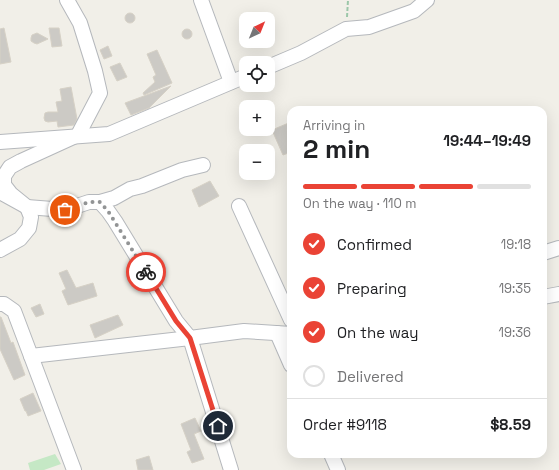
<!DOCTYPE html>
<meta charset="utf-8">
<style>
body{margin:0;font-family:"Space Grotesk",sans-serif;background:#f6f6f6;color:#202124;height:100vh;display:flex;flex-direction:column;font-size:15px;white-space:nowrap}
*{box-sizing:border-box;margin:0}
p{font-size:13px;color:#757577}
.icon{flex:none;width:22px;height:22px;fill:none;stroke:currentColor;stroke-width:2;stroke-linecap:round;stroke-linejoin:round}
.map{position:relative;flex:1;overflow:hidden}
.drawer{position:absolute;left:287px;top:106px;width:260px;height:352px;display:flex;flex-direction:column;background:#fff;border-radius:12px;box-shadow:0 4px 16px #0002}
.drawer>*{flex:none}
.needle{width:26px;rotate:43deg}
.fabs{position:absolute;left:239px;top:12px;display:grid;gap:8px}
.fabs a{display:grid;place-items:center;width:36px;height:36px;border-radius:8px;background:#fff;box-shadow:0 4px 16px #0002;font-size:20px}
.pin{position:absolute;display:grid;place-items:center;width:34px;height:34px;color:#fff;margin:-17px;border:2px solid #fff;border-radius:50%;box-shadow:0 1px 4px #0007}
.courier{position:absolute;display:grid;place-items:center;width:40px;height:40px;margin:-20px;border:3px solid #ea4335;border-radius:50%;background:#fff;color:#222;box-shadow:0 1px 5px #0007}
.head em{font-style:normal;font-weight:700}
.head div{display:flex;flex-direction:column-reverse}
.head{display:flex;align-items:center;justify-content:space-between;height:68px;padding:0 16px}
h1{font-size:26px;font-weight:700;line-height:30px}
.bar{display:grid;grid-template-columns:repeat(4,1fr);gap:6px 4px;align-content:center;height:48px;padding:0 16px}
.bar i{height:5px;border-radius:3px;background:#e0e0e0}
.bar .on{background:#ea4335}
.bar p{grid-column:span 4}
.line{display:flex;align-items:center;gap:10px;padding:0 16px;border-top:1px solid #e0e0e0}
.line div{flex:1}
ol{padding:0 16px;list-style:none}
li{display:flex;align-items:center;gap:12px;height:44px}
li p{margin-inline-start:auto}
li .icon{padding:4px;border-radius:50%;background:#ea4335;color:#fff;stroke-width:4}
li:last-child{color:#757577}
li i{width:22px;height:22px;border:2px solid #e0e0e0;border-radius:50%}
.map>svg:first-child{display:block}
.green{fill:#c5e8c5}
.building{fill:#cccac5;stroke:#d6d1c6}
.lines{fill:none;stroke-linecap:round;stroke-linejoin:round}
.minor-casing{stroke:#b5b8bc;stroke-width:16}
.path{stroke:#9cc7a9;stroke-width:2;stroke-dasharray:4 2;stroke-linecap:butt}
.minor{stroke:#fff;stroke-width:14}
.done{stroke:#929495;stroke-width:4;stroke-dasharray:0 7.2}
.route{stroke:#ea4335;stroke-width:5}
</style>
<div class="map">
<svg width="559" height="470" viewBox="0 0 559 470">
<rect width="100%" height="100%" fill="#f1efe8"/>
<!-- green -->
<polygon class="green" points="55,454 61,464 44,470 30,470 28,463"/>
<!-- building -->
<g class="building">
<circle cx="130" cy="18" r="5"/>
<polygon points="4,28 11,62 0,64 0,29"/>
<polygon points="49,28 59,28 62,46 52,47"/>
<circle cx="187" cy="34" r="5"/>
<polygon points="37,33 48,39 37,44 34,43 31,41 31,38 32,35"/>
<polygon points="108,46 112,56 104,59 100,50"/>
<polygon points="157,50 172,83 144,95 143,93 155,82 153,77 156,75 147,54"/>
<polygon points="120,63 127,77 117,81 110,67"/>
<polygon points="171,86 149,108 131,115 125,103"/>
<polygon points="71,87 77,119 74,125 58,127 57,121 48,122 45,121 44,118 45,113 48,112 58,112 56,102 62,101 60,89"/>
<polygon points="291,122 291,152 283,155 272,130"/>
<polygon points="210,181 219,196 199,207 192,190"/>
<polygon points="67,270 76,288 93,283 97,296 68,305 62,291 66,289 59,273"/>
<polygon points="40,304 44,314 36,317 31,308"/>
<polygon points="118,315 123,325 95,338 90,325"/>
<polygon points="0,317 1,317 11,343 13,342 25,375 14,380 0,349"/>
<polygon points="33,393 41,411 28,416 26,411 25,411 20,399"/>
<polygon points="195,418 201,431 194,434 204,459 192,463 187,452 191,450 181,424"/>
<polygon points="149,456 153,470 138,470 136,460"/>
</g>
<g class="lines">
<!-- minor casing -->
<g class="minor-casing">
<g id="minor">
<polyline points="201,0 231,82"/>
<polyline points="268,67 301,53 346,29 369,27 414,11 427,0"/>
<polyline points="0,142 109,134 246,76"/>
<polyline points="0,192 27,207 65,210 89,202 100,202 108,211 115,221 176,321 190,338 244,331 291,334"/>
<polyline points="100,202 114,198 130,189 142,186 182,170 203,165"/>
<polyline points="239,206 291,320"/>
<polyline points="0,250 20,239 29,228 31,217 27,207 11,194 4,185 4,176 10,167 21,161 78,135 100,93 95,71 80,23 67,0"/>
<polyline points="543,253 559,248"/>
<polyline points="543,297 559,294"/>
<polyline points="0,304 4,304 14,311 74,470"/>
<polyline points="277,333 291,365"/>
<polyline points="31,356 190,338 231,470"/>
<polyline points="331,454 338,470"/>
</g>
</g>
<!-- path -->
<polyline class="path" points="347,17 348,0"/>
<!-- minor -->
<use href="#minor" class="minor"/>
</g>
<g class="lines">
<!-- done -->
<polyline class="done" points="65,210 89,202 100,202 108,211 146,272"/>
<!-- route -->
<polyline class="route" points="146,272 176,321 190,338 218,426"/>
</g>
</svg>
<div class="fabs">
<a><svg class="needle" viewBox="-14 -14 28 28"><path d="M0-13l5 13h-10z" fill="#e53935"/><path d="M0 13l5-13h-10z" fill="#757577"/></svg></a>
<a><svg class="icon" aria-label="locate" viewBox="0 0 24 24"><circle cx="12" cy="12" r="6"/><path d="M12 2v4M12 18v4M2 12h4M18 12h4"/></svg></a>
<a>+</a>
<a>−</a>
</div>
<div class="pin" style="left:65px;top:210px;background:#ea580c"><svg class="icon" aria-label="bag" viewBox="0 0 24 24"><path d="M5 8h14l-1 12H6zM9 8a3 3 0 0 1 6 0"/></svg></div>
<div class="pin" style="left:218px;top:426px;background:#1f2937"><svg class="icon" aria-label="home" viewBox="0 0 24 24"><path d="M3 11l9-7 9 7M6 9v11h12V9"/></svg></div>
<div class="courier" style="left:146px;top:272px"><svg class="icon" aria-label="bike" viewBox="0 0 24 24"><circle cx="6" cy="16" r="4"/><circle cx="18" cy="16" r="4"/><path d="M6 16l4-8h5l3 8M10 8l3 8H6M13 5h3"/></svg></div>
<section class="drawer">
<div class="head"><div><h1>2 min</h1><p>Arriving in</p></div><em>19:44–19:49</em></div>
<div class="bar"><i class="on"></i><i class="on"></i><i class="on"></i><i></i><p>On the way · 110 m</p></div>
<ol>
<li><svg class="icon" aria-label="check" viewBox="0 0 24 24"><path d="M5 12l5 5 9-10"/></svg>Confirmed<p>19:18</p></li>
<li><svg class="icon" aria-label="check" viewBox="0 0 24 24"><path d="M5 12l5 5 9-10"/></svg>Preparing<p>19:35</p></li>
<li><svg class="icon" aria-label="check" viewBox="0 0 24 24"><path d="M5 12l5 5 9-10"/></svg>On the way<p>19:36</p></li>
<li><i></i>Delivered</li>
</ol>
<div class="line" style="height:52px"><div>Order #9118</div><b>$8.59</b></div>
</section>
</div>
